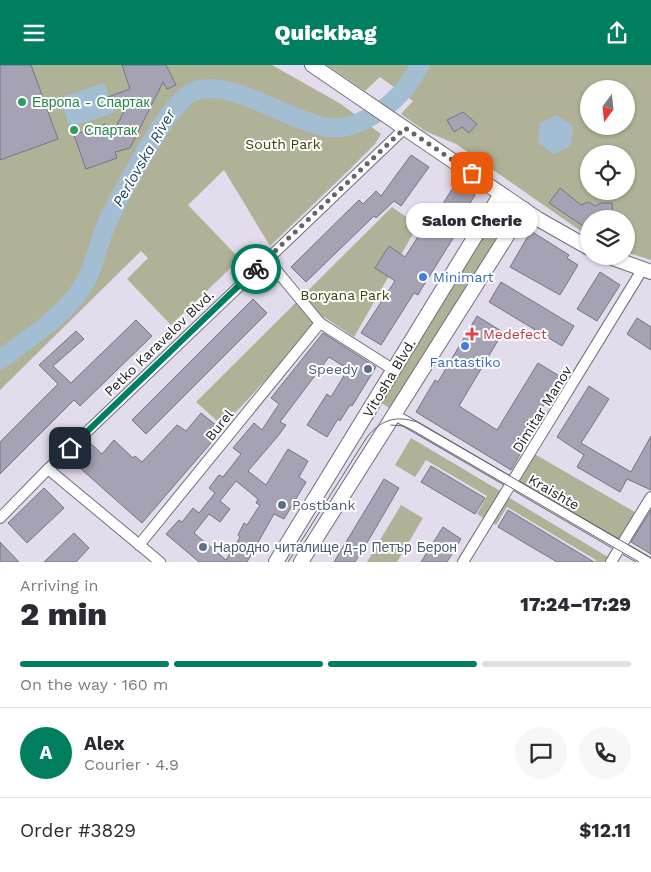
<!DOCTYPE html>
<meta charset="utf-8">
<style>
body{margin:0;font-family:"Work Sans",sans-serif;background:#f7f7f7;color:#2b2b33;height:100vh;display:flex;flex-direction:column;font-size:19px;white-space:nowrap}
*{box-sizing:border-box;margin:0}
p{font-size:16px;color:#7c7c81}
.icon{flex:none;width:28px;height:28px;fill:none;stroke:currentColor;stroke-width:2;stroke-linecap:round;stroke-linejoin:round}
.map{position:relative;height:497px;overflow:hidden}
.drawer{display:flex;flex-direction:column;background:#fff;flex:1}
.drawer>*{flex:none}
.needle{width:32px;rotate:195deg}
.buttons{position:absolute;left:580px;top:15px;display:grid;gap:10px}
.buttons a{display:grid;place-items:center;width:55px;height:55px;border-radius:50%;background:#fff;box-shadow:0 1px 4px #0004;font-size:25px}
.pin{position:absolute;display:grid;place-items:center;width:42px;height:42px;color:#fff;margin:-21px;border-radius:10px;box-shadow:0 2px 8px #0006}
.courier{position:absolute;display:grid;place-items:center;width:50px;height:50px;margin:-25px;border:4px solid #007f60;border-radius:50%;background:#fff;color:#222;box-shadow:0 1px 6px #0007}
.bubble{position:absolute;height:35px;border-radius:18px;background:#fff;box-shadow:0 1px 4px #0004;font-size:16px;font-weight:800;line-height:35px;text-align:center}
.overview em{font-style:normal;font-weight:800}
.overview div{display:flex;flex-direction:column-reverse}
.overview{display:flex;align-items:center;justify-content:space-between;height:85px;padding:0 20px}
h1{font-size:32px;font-weight:800;line-height:38px}
.bar{display:grid;grid-template-columns:repeat(4,1fr);gap:8px 5px;align-content:center;height:60px;padding:0 20px}
.bar i{height:6px;border-radius:4px;background:#e1e1e2}
.bar .current{background:#007f60}
.bar p{grid-column:span 4}
.line{display:flex;align-items:center;gap:12px;padding:0 20px;border-top:1px solid #e1e1e2}
.line div{flex:1}
.round{display:grid;place-items:center;flex:none;width:52px;height:52px;border-radius:26px;background:#f7f7f7}
header{display:flex;justify-content:space-between;align-items:center;height:65px;padding:0 20px;background:#007f60;color:#fff;font-size:22px;font-weight:800}
.map>svg:first-child{display:block}
.green{fill:#afb297;fill-rule:evenodd}
.water{fill:#a3bdd3}
.lines{fill:none;stroke-linecap:round;stroke-linejoin:round}
.river{stroke:#a3bdd3;stroke-width:19}
.building{fill:#a5a3b3;stroke:#767484;fill-rule:evenodd}
.minor-casing{stroke:#736d7b;stroke-width:12}
.tertiary-casing{stroke:#736d7b;stroke-width:16}
.minor{stroke:#fff;stroke-width:10}
.tertiary{stroke:#fff;stroke-width:14}
.tram{stroke:#67636d;stroke-width:1}
.done{stroke:#67636d;stroke-width:5;stroke-dasharray:0 9}
.route{stroke:#007f60;stroke-width:6}
.leisure-dot{fill:#2e9e5b;stroke:#fff;stroke-width:2}
.shop-dot{fill:#3f7fe0;stroke:#fff;stroke-width:2}
.health-dot{fill:#e0444e;stroke:#fff;stroke-width:2}
.service-dot{fill:#5c6f8a;stroke:#fff;stroke-width:2}
.labels{text-anchor:middle;dominant-baseline:central;stroke-width:4;stroke-linejoin:round;paint-order:stroke}
.leisure-label{font-size:14px;fill:#27864d;stroke:#fff;text-anchor:start}
.park-label{font-size:14px;fill:#40420d;stroke:#fff}
.shop-label{font-size:14px;fill:#366cbe;stroke:#fff;text-anchor:start}
.health-label{font-size:14px;fill:#be3a42;stroke:#fff;text-anchor:start}
.street-label{font-size:14px;fill:#242228;stroke:#fff}
.service-label{font-size:14px;fill:#4e5e75;stroke:#fff;text-anchor:start}
.water-label{font-size:15px;font-style:italic;fill:#1b4666;stroke:#fff}
</style>
<header><svg class="icon" aria-label="menu" viewBox="0 0 24 24"><path d="M4 6h16M4 12h16M4 18h16"/></svg>Quickbag<svg class="icon" aria-label="share" viewBox="0 0 24 24"><path d="M12 15V3M7 8l5-5 5 5M5 13v7h14v-7"/></svg></header>
<div class="map">
<svg width="651" height="497" viewBox="0 0 651 497">
<rect width="100%" height="100%" fill="#e3dcec"/>
<!-- green -->
<g class="green">
<polygon points="0,0 272,0 341,39 381,69 375,79 350,104 270,181 224,105 188,140 240,194 171,260 127,214 148,193 141,186 0,325"/>
<path d="M327 0H651V195L626 187V154H589L588 171 456 79 425 66 401 49 413 36 380 12 365 26ZM589 24H626V61H589ZM589 89H626V126H589Z"/>
<polygon points="392,142 418,160 354,272 324,252 223,361 196,337"/>
<polygon points="497,146 513,156 392,345 379,336"/>
<polygon points="411,373 502,427 485,454 477,449 487,431 426,395 415,412 395,400"/>
<polygon points="531,387 640,450 623,478 515,414"/>
<polygon points="508,432 608,492 605,497 595,497 596,495 507,442 496,460 493,458"/>
<polygon points="401,440 423,453 397,497 367,497"/>
</g>
<!-- water -->
<g class="water">
<polygon points="104,18 115,47 70,63 60,33"/>
<polygon points="557,50 573,61 571,81 554,89 538,78 540,58"/>
</g>
<g class="lines">
<!-- river -->
<path class="river" d="M0 295C30 272 67 250 86 216 95 199 99 174 108 156 121 129 167 42 189 29 226 6 293 62 336 63 348 63 358 58 368 53 392 41 407 24 420 0"/>
</g>
<!-- building -->
<g class="building">
<polygon points="0,0 31,0 58,74 0,95"/>
<polygon points="122,0 166,0 176,20 167,24 163,17 130,83 115,87 117,93 86,104 74,70 105,59 110,73 131,33 112,42 108,32 130,24"/>
<polygon points="463,47 477,59 469,68 462,62 454,67 447,55"/>
<polygon points="411,90 429,102 401,141 394,136 376,153 374,151 306,217 291,202 359,135 363,139 376,126 381,131"/>
<polygon points="456,118 475,130 453,165 457,167 422,223 418,230 414,228 381,280 361,268 395,216 375,203 389,181 405,192 431,151 434,153"/>
<polygon points="560,123 581,140 588,137 595,141 601,138 612,138 613,149 603,150 603,154 589,154 589,165 549,138"/>
<polygon points="531,166 569,190 567,193 578,200 560,230 510,202"/>
<polygon points="600,207 620,220 597,256 577,244"/>
<polygon points="501,217 574,261 562,281 489,237"/>
<polygon points="253,234 267,248 146,369 132,355"/>
<polygon points="477,251 503,267 459,341 497,365 538,298 561,312 534,356 538,358 511,405 416,347 435,315 438,317"/>
<polygon points="637,253 651,262 651,285 627,269"/>
<polygon points="136,255 152,271 80,341 74,335 0,409 0,377 58,319 39,300 76,266 84,274 53,301 71,318"/>
<path d="M323 268 376 302 352 341 350 340 340 356 338 354 327 372 307 360 327 329 331 332 348 304 329 292 280 357 286 360 278 371 248 406 266 420 288 384 308 396 299 412 306 417 284 454 274 449 247 497H199L166 469 179 455 182 457 193 443 199 448 215 428 209 423 219 410 223 412 241 389 233 383 254 358 262 365 279 339 271 333ZM236 416 258 434 256 438 260 440 247 460 244 458 238 470 240 472 226 495 194 468 209 449 220 457 230 444 220 436Z"/>
<polygon points="589,321 609,334 581,378 631,407 651,371 651,425 627,414 620,427 577,402 584,390 557,372"/>
<polygon points="201,348 222,365 142,458 72,396 89,377 102,389 114,375 133,393 135,391 142,397 177,360 186,366"/>
<polygon points="431,401 485,433 475,449 421,417"/>
<polygon points="384,414 399,423 371,471 355,497 334,497"/>
<polygon points="44,423 64,443 27,478 8,458"/>
<polygon points="508,445 594,497 557,497 540,487 498,462"/>
<polygon points="651,445 651,489 631,477"/>
<polygon points="443,462 461,474 452,489 447,497 421,497"/>
<polygon points="74,468 89,483 76,497 44,497"/>
<polygon points="0,477 19,497 0,497"/>
</g>
<g class="lines">
<!-- minor casing -->
<g class="minor-casing">
<g id="minor">
<polyline points="267,194 320,258 394,305"/>
<polyline points="395,350 647,497"/>
<polyline points="48,404 160,497"/>
<polyline points="0,453 48,404 405,63"/>
<polyline points="139,480 320,258"/>
<polyline points="463,497 642,205"/>
<polyline points="611,497 651,432"/>
</g>
</g>
<!-- tertiary casing -->
<g class="tertiary-casing">
<g id="tertiary">
<polyline points="312,0 538,154 589,183"/>
<polyline points="607,191 651,207"/>
<polyline points="276,497 501,129"/>
<polyline points="301,497 524,144"/>
</g>
</g>
<!-- minor -->
<use href="#minor" class="minor"/>
<!-- tertiary -->
<use href="#tertiary" class="tertiary"/>
<!-- tram -->
<g class="tram">
<polyline points="391,360 404,361 412,365 639,497"/>
<path d="M288 497 367 372C381 355 395 350 417 357L651 493"/>
</g>
</g>
<g class="lines">
<!-- done -->
<polyline class="done" points="256,204 405,63 472,108"/>
<!-- route -->
<polyline class="route" points="70,383 256,204"/>
</g>
<!-- markers -->
<g class="leisure-dot">
<circle cx="22" cy="37" r="5"/>
<circle cx="74" cy="65" r="5"/>
</g>
<g class="shop-dot">
<circle cx="423" cy="212" r="5"/>
<circle cx="465" cy="281" r="5"/>
</g>
<path class="health-dot" d="M469.5 261.5h5v5h5v5h-5v5h-5v-5h-5v-5h5z"/>
<g class="service-dot">
<circle cx="368" cy="304" r="5"/>
<circle cx="282" cy="440" r="5"/>
<circle cx="203" cy="482" r="5"/>
</g>
<g class="labels">
<!-- leisure labels -->
<g class="leisure-label">
<text x="32" y="37">Европа - Спартак</text>
<text x="84" y="65">Спартак</text>
</g>
<!-- park labels -->
<g class="park-label">
<text x="283" y="79">South Park</text>
<text x="345" y="230">Boryana Park</text>
</g>
<!-- shop labels -->
<g class="shop-label">
<text x="433" y="212">Minimart</text>
<text x="465" y="297" text-anchor="middle">Fantastiko</text>
</g>
<!-- health labels -->
<g class="health-label">
<text x="483" y="269">Medefect</text>
</g>
<!-- street labels -->
<g class="street-label">
<text transform="translate(159 278) rotate(-44)">Petko Karavelov Blvd.</text>
<text transform="translate(389 313) rotate(-59)">Vitosha Blvd.</text>
<text transform="translate(542 344) rotate(-58)">Dimitar Manov</text>
<text transform="translate(219 360) rotate(-51)">Burel</text>
<text transform="translate(554 427) rotate(30)">Kraishte</text>
</g>
<!-- service labels -->
<g class="service-label">
<text x="358" y="304" text-anchor="end">Speedy</text>
<text x="292" y="440">Postbank</text>
<text x="213" y="482">Народно читалище д-р Петър Берон</text>
</g>
<!-- water labels -->
<g class="water-label">
<text transform="translate(144 93) rotate(-60)">Perlovska River</text>
</g>
</g>
</svg>
<div class="buttons">
<a><svg class="needle" viewBox="-14 -14 28 28"><path d="M0-13l5 13h-10z" fill="#e53935"/><path d="M0 13l5-13h-10z" fill="#7c7c81"/></svg></a>
<a><svg class="icon" aria-label="locate" viewBox="0 0 24 24"><circle cx="12" cy="12" r="6"/><path d="M12 2v4M12 18v4M2 12h4M18 12h4"/></svg></a>
<a><svg class="icon" aria-label="layers" viewBox="0 0 24 24"><path d="M12 4l9 5-9 5-9-5zM3 14l9 5 9-5"/></svg></a>
</div>
<div class="pin" style="left:472px;top:108px;background:#ea580c"><svg class="icon" aria-label="bag" viewBox="0 0 24 24"><path d="M5 8h14l-1 12H6zM9 8a3 3 0 0 1 6 0"/></svg></div>
<div class="pin" style="left:70px;top:383px;background:#1f2937"><svg class="icon" aria-label="home" viewBox="0 0 24 24"><path d="M3 11l9-7 9 7M6 9v11h12V9"/></svg></div>
<div class="courier" style="left:256px;top:204px"><svg class="icon" aria-label="bike" viewBox="0 0 24 24"><circle cx="6" cy="16" r="4"/><circle cx="18" cy="16" r="4"/><path d="M6 16l4-8h5l3 8M10 8l3 8H6M13 5h3"/></svg></div>
<div class="bubble" style="left:406px;top:138px;width:132px">Salon Cherie</div>
</div>
<section class="drawer">
<div class="overview"><div><h1>2 min</h1><p>Arriving in</p></div><em>17:24–17:29</em></div>
<div class="bar"><i class="current"></i><i class="current"></i><i class="current"></i><i></i><p>On the way · 160 m</p></div>
<div class="line" style="height:90px"><b class="round" style="background:#007f60;color:#fff">A</b><div><b>Alex</b><p>Courier · 4.9</p></div><a class="round"><svg class="icon" aria-label="chat" viewBox="0 0 24 24"><path d="M4 5h16v11H9l-5 4z"/></svg></a><a class="round"><svg class="icon" aria-label="phone" viewBox="0 0 24 24"><path d="M5 4h4l2 5-3 2q2 4 5 5l2-3 5 2v4C11 20 4 13 5 4z"/></svg></a></div>
<div class="line" style="height:65px"><div>Order #3829</div><b>$12.11</b></div>
</section>
